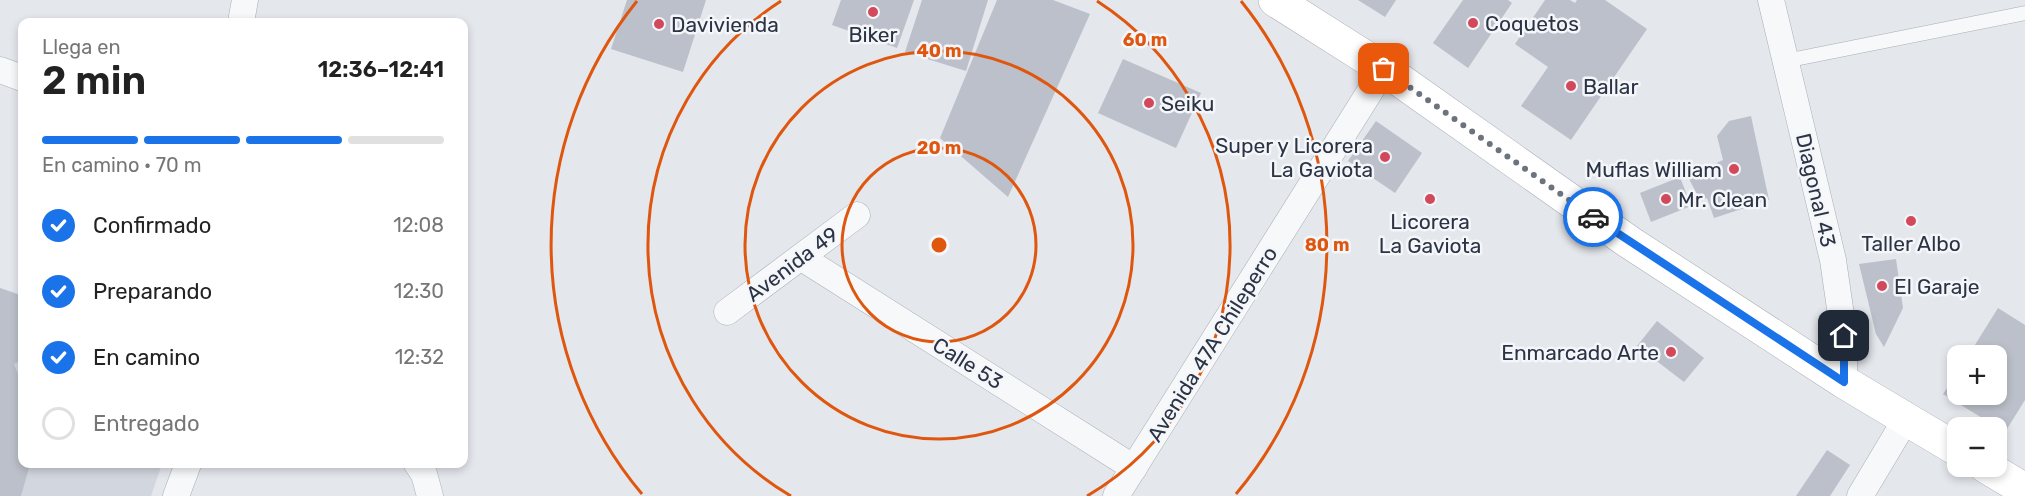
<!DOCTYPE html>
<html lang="es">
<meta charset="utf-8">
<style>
body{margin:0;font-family:Rubik,sans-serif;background:#f2f2f2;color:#222;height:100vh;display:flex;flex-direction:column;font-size:22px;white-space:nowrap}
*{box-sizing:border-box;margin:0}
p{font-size:20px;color:#767676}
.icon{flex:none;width:33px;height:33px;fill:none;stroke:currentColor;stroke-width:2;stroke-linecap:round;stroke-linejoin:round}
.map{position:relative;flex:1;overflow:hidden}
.sheet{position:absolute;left:18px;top:18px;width:450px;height:450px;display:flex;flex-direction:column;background:#fff;border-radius:12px;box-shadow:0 3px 9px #0003}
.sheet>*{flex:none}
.tools{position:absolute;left:1947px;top:345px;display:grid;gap:12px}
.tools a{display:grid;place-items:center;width:60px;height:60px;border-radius:12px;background:#fff;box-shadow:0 3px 9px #0003;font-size:30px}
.pin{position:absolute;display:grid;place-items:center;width:51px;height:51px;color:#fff;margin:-26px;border-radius:12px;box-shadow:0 3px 9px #0006}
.courier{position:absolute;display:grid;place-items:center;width:60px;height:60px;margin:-30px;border:4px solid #1a73e8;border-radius:50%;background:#fff;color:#222;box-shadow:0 2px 8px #0007}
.overview em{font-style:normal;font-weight:600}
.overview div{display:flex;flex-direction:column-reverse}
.overview{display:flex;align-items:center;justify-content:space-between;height:102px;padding:0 24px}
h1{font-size:39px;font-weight:600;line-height:45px}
.bar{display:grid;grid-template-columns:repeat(4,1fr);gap:9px 6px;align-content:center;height:72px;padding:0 24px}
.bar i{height:8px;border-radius:4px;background:#e0e0e0}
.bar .current{background:#1a73e8}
.bar p{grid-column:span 4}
ol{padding:0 24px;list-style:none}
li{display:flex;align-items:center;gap:18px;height:66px}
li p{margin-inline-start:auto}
li .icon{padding:6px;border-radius:50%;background:#1a73e8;color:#fff;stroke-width:4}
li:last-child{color:#767676}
li i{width:33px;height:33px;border:3px solid #e0e0e0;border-radius:50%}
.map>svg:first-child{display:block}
.built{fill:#d2d6de}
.building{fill:#bbc0ca}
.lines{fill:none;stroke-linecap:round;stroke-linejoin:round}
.service-casing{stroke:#a9aeb7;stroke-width:15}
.minor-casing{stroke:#a9aeb7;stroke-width:27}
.secondary-casing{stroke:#a9aeb7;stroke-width:34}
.service{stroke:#f7f8fa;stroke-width:14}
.minor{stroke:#f7f8fa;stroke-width:26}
.secondary{stroke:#fff;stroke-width:33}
.done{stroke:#6c737f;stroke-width:6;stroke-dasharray:0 10.8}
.route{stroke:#1a73e8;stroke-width:8}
.ring{fill:none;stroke:#df570f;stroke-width:3}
.poi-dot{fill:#d1495b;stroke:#f4f6f9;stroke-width:2}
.labels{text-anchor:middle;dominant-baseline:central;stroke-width:5;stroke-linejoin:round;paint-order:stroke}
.poi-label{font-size:21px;fill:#2b3445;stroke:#f4f6f9;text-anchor:start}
.street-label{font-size:21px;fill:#2b3445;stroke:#f4f6f9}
.centre{fill:#df570f;stroke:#f4f6f9;stroke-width:3}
.ring-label{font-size:18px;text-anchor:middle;font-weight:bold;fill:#df570f;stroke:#f4f6f9;stroke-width:5;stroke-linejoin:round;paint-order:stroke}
</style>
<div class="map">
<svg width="2025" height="496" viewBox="0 0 2025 496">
<rect width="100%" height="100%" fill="#e4e7ec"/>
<!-- built -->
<polygon class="built" points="0,288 22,295 22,464 162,464 151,496 0,496"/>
<!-- building -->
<g class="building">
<polygon points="627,0 706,0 683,72 611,49"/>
<polygon points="841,0 914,0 897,48 832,25"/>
<polygon points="922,0 988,0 966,71 905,52"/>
<polygon points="997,0 1053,0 1090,14 1008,197 940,138"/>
<polygon points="1358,0 1396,0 1385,17"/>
<polygon points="1463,0 1508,0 1512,3 1468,68 1433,43"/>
<polygon points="1545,0 1570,0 1575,3 1577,0 1605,0 1647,29 1571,140 1521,106 1548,67 1515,44"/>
<polygon points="1123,59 1201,93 1176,148 1098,113"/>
<polygon points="1751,116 1769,200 1714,218 1707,198 1700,200 1688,177 1723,160 1717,136 1729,121"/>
<polygon points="1376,121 1422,153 1395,193 1348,161"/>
<polygon points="1680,177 1691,206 1651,222 1640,193"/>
<polygon points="1896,259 1903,308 1884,347 1876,334 1859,264"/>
<polygon points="0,288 22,296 22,360 14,364 22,384 22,464 30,464 21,496 0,496"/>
<polygon points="1998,308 2025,325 2025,400 2005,432 1943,394 1958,372 1958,394 1996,394 1996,356 1968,356"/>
<polygon points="1657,321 1704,358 1684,382 1637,346"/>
<polygon points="1827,450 1850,465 1830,496 1796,496"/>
</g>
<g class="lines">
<!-- service casing -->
<g class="service-casing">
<polyline id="service" points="1785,61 2025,13"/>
</g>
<!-- minor casing -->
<g class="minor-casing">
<g id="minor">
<polyline points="1771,0 1833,260 1844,336 1844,382"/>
<polyline points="241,22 245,0"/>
<polyline points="0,70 22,78"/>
<polyline points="802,258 1134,468"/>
<polyline points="727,312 857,215"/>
<polyline points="417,464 424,474 430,496"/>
<polyline points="176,496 188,464"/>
<polyline points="1116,496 1384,69"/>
<polyline points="1860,496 1906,419"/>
</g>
</g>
<!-- secondary casing -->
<g class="secondary-casing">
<g id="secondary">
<polyline points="1275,0 1384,69 1629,242 1844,382 1958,450"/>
<polyline points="1985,466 2025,490"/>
</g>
</g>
<!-- service -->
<use href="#service" class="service"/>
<!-- minor -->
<use href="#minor" class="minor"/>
<!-- secondary -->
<use href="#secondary" class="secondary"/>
</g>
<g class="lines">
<!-- done -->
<polyline class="done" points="1384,69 1593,217"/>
<!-- route -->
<polyline class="route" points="1593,217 1844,382 1844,336"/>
</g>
<!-- distance rings -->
<g class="ring">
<circle cx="939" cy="245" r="97"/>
<circle cx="939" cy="245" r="194"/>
<path d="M791 496A291 291 0 0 1 781 1M1097 1A291 291 0 0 1 1087 496"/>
<path d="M642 494A388 388 0 0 1 637 1M1241 1A388 388 0 0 1 1236 494"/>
</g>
<!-- markers -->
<g class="poi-dot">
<circle cx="873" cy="12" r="6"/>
<circle cx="1473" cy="23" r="6"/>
<circle cx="659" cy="24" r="6"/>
<circle cx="1571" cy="86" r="6"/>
<circle cx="1149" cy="103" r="6"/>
<circle cx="1385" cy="157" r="6"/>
<circle cx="1734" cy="169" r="6"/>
<circle cx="1430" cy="199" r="6"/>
<circle cx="1666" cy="199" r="6"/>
<circle cx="1911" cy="221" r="6"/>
<circle cx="1882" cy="286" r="6"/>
<circle cx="1671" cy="352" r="6"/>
</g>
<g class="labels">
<!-- poi labels -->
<g class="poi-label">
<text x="1485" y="23">Coquetos</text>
<text x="671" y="24">Davivienda</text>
<text x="873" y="34" text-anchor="middle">Biker</text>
<text x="1583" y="86">Ballar</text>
<text x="1161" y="103">Seiku</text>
<text x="1373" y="145" text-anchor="end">Super y Licorera<tspan x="1373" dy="24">La Gaviota</tspan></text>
<text x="1722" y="169" text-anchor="end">Muflas William</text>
<text x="1678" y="199">Mr. Clean</text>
<text x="1430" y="221" text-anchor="middle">Licorera<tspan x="1430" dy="24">La Gaviota</tspan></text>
<text x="1911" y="243" text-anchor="middle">Taller Albo</text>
<text x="1894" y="286">El Garaje</text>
<text x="1659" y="352" text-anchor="end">Enmarcado Arte</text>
</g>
<!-- street labels -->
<g class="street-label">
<text transform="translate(1816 190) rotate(77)">Diagonal 43</text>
<text transform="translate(792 264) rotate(-37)">Avenida 49</text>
<text transform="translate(1212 344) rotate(-58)">Avenida 47A Chileperro</text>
<text transform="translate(968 363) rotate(32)">Calle 53</text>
</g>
</g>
<circle cx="939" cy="245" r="9" class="centre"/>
<g class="ring-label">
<text x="1145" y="46">60 m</text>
<text x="939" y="57">40 m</text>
<text x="939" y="154">20 m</text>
<text x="1327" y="251">80 m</text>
</g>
</svg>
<div class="tools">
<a>+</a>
<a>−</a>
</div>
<div class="pin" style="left:1384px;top:69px;background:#ea580c"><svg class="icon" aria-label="bag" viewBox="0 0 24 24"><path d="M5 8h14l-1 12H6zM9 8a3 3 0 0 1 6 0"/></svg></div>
<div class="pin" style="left:1844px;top:336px;background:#1f2937"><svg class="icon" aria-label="home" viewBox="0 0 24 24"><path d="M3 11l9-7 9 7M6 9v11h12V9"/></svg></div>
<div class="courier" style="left:1593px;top:217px"><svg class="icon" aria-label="car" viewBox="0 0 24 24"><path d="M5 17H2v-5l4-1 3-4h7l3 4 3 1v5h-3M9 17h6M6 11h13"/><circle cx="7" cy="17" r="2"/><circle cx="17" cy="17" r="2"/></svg></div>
<section class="sheet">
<div class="overview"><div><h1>2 min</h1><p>Llega en</p></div><em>12:36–12:41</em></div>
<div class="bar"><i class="current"></i><i class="current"></i><i class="current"></i><i></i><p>En camino · 70 m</p></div>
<ol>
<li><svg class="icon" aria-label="check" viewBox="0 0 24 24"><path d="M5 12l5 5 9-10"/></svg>Confirmado<p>12:08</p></li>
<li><svg class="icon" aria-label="check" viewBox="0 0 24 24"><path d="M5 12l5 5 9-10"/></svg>Preparando<p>12:30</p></li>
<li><svg class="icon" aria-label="check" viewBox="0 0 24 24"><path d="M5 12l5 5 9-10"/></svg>En camino<p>12:32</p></li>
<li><i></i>Entregado</li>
</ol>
</section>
</div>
